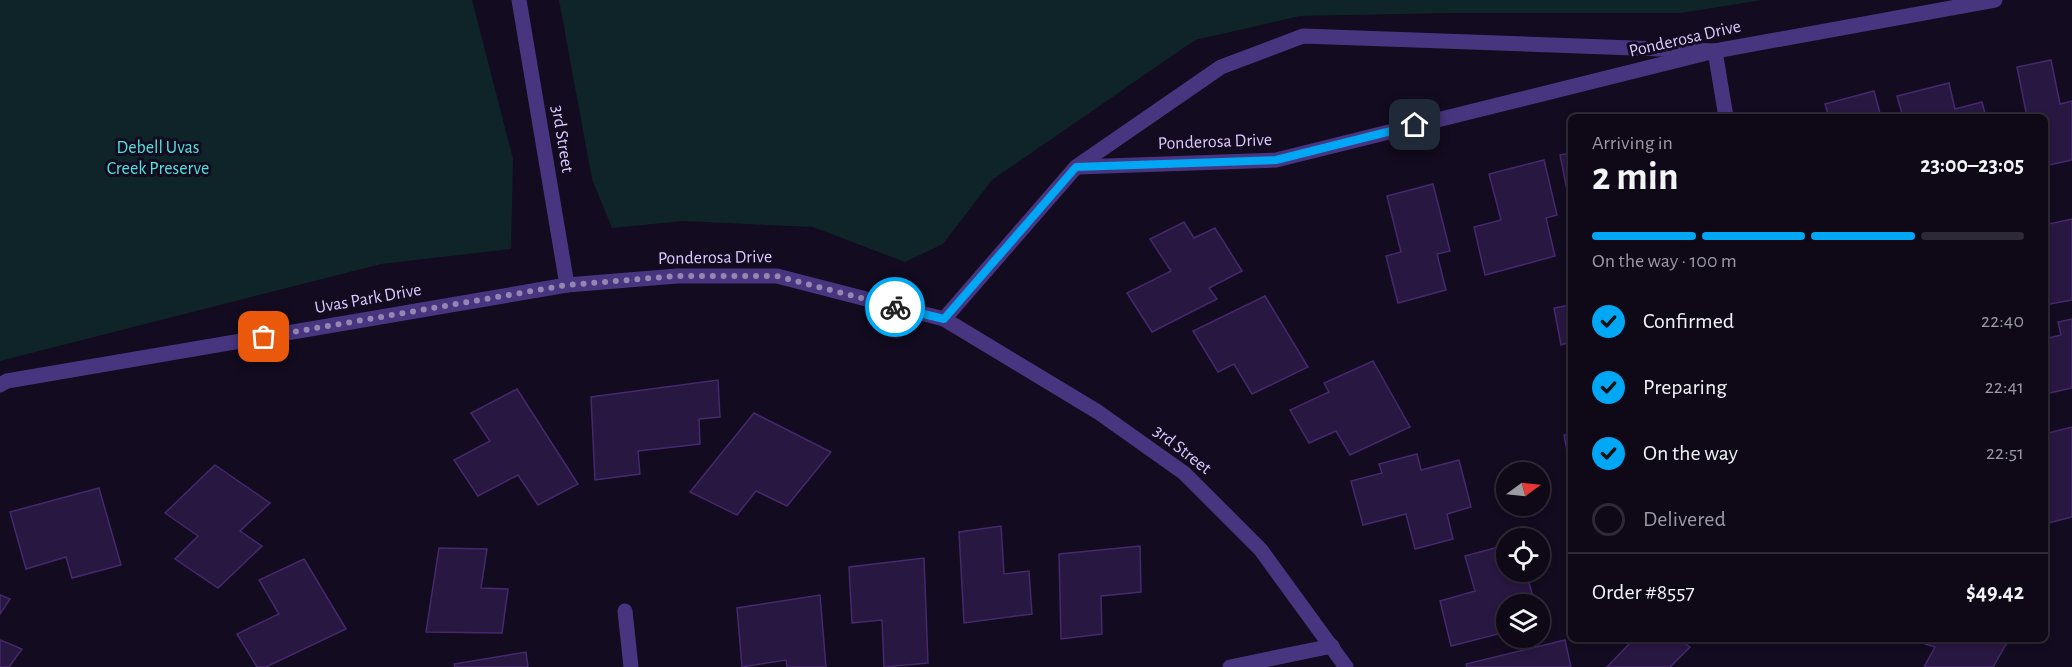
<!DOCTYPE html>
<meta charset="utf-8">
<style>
body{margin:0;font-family:"Alegreya Sans",sans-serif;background:#1c1624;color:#f1f3f6;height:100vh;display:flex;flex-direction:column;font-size:22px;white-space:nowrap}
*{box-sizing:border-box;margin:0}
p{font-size:20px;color:#9b9aa1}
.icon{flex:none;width:33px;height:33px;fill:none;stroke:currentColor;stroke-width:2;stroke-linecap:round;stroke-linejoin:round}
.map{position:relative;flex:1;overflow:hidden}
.panel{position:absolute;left:1568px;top:114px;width:480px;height:528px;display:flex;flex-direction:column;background:#0e0817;border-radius:9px;box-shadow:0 3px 9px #0003,0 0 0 2px #2e2936}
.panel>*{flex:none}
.needle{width:39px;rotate:75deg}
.buttons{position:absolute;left:1496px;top:462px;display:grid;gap:12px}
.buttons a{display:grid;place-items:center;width:54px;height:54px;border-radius:50%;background:#0e0817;box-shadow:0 3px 9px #0003,0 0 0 2px #2e2936;font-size:30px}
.pin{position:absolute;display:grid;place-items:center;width:51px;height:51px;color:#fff;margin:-26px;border-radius:12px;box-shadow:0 3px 9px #0006}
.courier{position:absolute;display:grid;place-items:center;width:60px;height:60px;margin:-30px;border:4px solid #00a7f4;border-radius:50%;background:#fff;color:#222;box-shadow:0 2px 8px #0007}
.overview em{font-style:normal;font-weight:600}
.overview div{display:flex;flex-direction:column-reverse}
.overview{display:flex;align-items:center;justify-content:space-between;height:102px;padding:0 24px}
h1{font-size:39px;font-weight:600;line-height:45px}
.bar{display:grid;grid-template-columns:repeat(4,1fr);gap:9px 6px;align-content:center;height:72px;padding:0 24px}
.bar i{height:8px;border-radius:4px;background:#2e2936}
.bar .on{background:#00a7f4}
.bar p{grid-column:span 4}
.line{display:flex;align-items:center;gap:15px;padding:0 24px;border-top:2px solid #2e2936}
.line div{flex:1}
ol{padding:0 24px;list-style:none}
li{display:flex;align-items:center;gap:18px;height:66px}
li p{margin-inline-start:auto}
li .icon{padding:6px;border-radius:50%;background:#00a7f4;color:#111;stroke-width:4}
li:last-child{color:#9b9aa1}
li i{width:33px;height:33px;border:3px solid #2e2936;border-radius:50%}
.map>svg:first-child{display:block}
.green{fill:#0e2429}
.building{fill:#281740;stroke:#45286d;stroke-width:1.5}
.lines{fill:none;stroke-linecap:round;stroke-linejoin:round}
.minor{stroke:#483580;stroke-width:15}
.done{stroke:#9586b1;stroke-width:6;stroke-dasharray:0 10.8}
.route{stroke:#00a7f4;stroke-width:8}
.labels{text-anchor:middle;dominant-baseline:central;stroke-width:6;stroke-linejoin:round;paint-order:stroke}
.street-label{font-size:18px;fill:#dbc9ff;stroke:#130b1f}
.park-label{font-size:18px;fill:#52e3de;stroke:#130b1f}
</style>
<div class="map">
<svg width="2072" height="667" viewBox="0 0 2072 667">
<rect width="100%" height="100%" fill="#130b1f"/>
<!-- green -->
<g class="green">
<polygon points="0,0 472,0 513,159 511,249 381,264 0,361"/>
<polygon points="559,0 1762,0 1681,13 1449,13 1300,16 1195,40 992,180 943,244 905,262 813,227 683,221 612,228 592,179"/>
</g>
<!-- building -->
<g class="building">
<polygon points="2051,60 2060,104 2072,101 2072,160 2044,166 2044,117 2027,117 2017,67"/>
<polygon points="1949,83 1955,109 1982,102 1986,117 1903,117 1897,96"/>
<polygon points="1874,91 1881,117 1829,117 1825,104"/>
<polygon points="1570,153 1570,205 1560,155"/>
<polygon points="1544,160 1557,215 1546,218 1555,256 1485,275 1474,227 1501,220 1489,174"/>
<polygon points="1433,184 1450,251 1437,254 1446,290 1398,303 1386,256 1401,252 1387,196"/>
<polygon points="2072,219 2072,300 2044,305 2044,225"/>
<polygon points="1184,222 1194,238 1215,228 1242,271 1209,288 1217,299 1152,332 1127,293 1171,271 1150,239"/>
<polygon points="1265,296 1308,367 1252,394 1234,364 1218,372 1193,331"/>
<polygon points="1570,305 1570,342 1561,345 1554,308"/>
<polygon points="2072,319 2072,388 2045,394 2044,339 2061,335 2058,322"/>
<polygon points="1373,361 1410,427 1350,455 1336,431 1309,443 1290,410 1329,392 1324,383"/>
<polygon points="718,380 720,417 699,419 700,444 638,451 640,474 595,480 591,397"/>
<polygon points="517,389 578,484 538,505 518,475 478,496 454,460 490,441 471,413"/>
<polygon points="754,413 831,452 787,506 756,491 737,515 690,492"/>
<polygon points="2072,427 2072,517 2048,523 2044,506 2044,434"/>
<polygon points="1570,434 1570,467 1564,435"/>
<polygon points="1417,454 1421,470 1459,460 1471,507 1447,514 1453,539 1415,549 1406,514 1363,525 1351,481 1382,473 1379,464"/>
<polygon points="215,465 270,503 240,531 262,546 218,588 175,559 198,536 165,513"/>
<polygon points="99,488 121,565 72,578 66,557 26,569 10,512"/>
<polygon points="1001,526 1004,574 1029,571 1032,614 964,623 959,532"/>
<polygon points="1506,545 1506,572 1526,572 1535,604 1506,604 1506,632 1451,646 1440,601 1475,591 1465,556"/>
<polygon points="1140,546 1141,592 1101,596 1102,634 1061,639 1059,554"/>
<polygon points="439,548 487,549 481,588 508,589 502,633 426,632"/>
<polygon points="924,558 928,663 884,667 882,620 852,623 849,567"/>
<polygon points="304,559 346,629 266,667 257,667 237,634 279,614 259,580"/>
<polygon points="0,595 10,599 0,614"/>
<polygon points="820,595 826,667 787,667 786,660 742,667 737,608"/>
<polygon points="1634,639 1678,639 1690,647 1670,667 1607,667"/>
<polygon points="1909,639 2002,639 2008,641 1993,667 1924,667 1935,647"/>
<polygon points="0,640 22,649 9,667 0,667"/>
<polygon points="1565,640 1571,667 1467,667 1466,664"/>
<polygon points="526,652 528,667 455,667 454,664"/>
</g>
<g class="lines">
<!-- minor -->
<g class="minor">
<polyline points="519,0 567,285"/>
<polyline points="1715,51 1726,117"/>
<polyline points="1077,167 1276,160 1715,51 1995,0"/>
<polyline points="944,319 1098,412 1184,473 1261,550 1346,667"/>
<polyline points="0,385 7,381 567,285 677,276 777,276 944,319 1076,167 1221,67 1303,36 1715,51"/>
<polyline points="625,611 631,667"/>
<polyline points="1230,667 1332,646"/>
</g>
</g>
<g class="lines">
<!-- done -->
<polyline class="done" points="264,337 567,285 677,276 777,276 895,307"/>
<!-- route -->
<polyline class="route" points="895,307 944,319 1076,167 1276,160 1415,125"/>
</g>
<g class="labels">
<!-- street labels -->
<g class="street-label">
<text transform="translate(1685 39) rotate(-13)">Ponderosa Drive</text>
<text transform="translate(562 139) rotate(81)">3rd Street</text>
<text transform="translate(1215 142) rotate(-2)">Ponderosa Drive</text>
<text transform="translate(715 258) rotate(-1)">Ponderosa Drive</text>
<text transform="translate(368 299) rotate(-10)">Uvas Park Drive</text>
<text transform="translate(1182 450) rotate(38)">3rd Street</text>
</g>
<!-- park labels -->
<g class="park-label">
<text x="158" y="148">Debell Uvas<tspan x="158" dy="21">Creek Preserve</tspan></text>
</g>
</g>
</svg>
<div class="buttons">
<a><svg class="needle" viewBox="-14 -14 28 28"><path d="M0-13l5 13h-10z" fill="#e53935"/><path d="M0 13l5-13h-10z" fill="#9b9aa1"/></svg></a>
<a><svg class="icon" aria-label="locate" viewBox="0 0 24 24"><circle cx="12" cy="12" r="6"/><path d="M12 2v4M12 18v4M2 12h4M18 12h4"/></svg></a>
<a><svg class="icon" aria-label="layers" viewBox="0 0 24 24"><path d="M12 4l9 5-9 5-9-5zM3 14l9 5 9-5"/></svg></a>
</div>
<div class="pin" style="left:264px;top:337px;background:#ea580c"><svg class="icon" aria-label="bag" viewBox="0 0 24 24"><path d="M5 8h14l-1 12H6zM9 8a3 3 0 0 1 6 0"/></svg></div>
<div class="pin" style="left:1415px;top:125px;background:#1f2937"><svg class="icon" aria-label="home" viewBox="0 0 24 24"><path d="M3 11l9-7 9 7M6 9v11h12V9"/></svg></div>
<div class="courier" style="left:895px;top:307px"><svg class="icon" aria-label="bike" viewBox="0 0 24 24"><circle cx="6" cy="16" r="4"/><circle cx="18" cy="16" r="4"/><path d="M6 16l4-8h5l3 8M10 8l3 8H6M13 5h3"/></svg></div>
<section class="panel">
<div class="overview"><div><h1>2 min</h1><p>Arriving in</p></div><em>23:00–23:05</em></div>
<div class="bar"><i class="on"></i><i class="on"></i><i class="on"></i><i></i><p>On the way · 100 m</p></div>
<ol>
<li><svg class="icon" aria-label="check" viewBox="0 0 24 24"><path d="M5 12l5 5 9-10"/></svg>Confirmed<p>22:40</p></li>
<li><svg class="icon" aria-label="check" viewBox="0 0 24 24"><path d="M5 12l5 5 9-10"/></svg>Preparing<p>22:41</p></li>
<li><svg class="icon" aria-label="check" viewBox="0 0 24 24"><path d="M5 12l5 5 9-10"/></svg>On the way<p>22:51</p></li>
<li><i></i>Delivered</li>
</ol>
<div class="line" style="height:78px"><div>Order #8557</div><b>$49.42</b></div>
</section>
</div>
